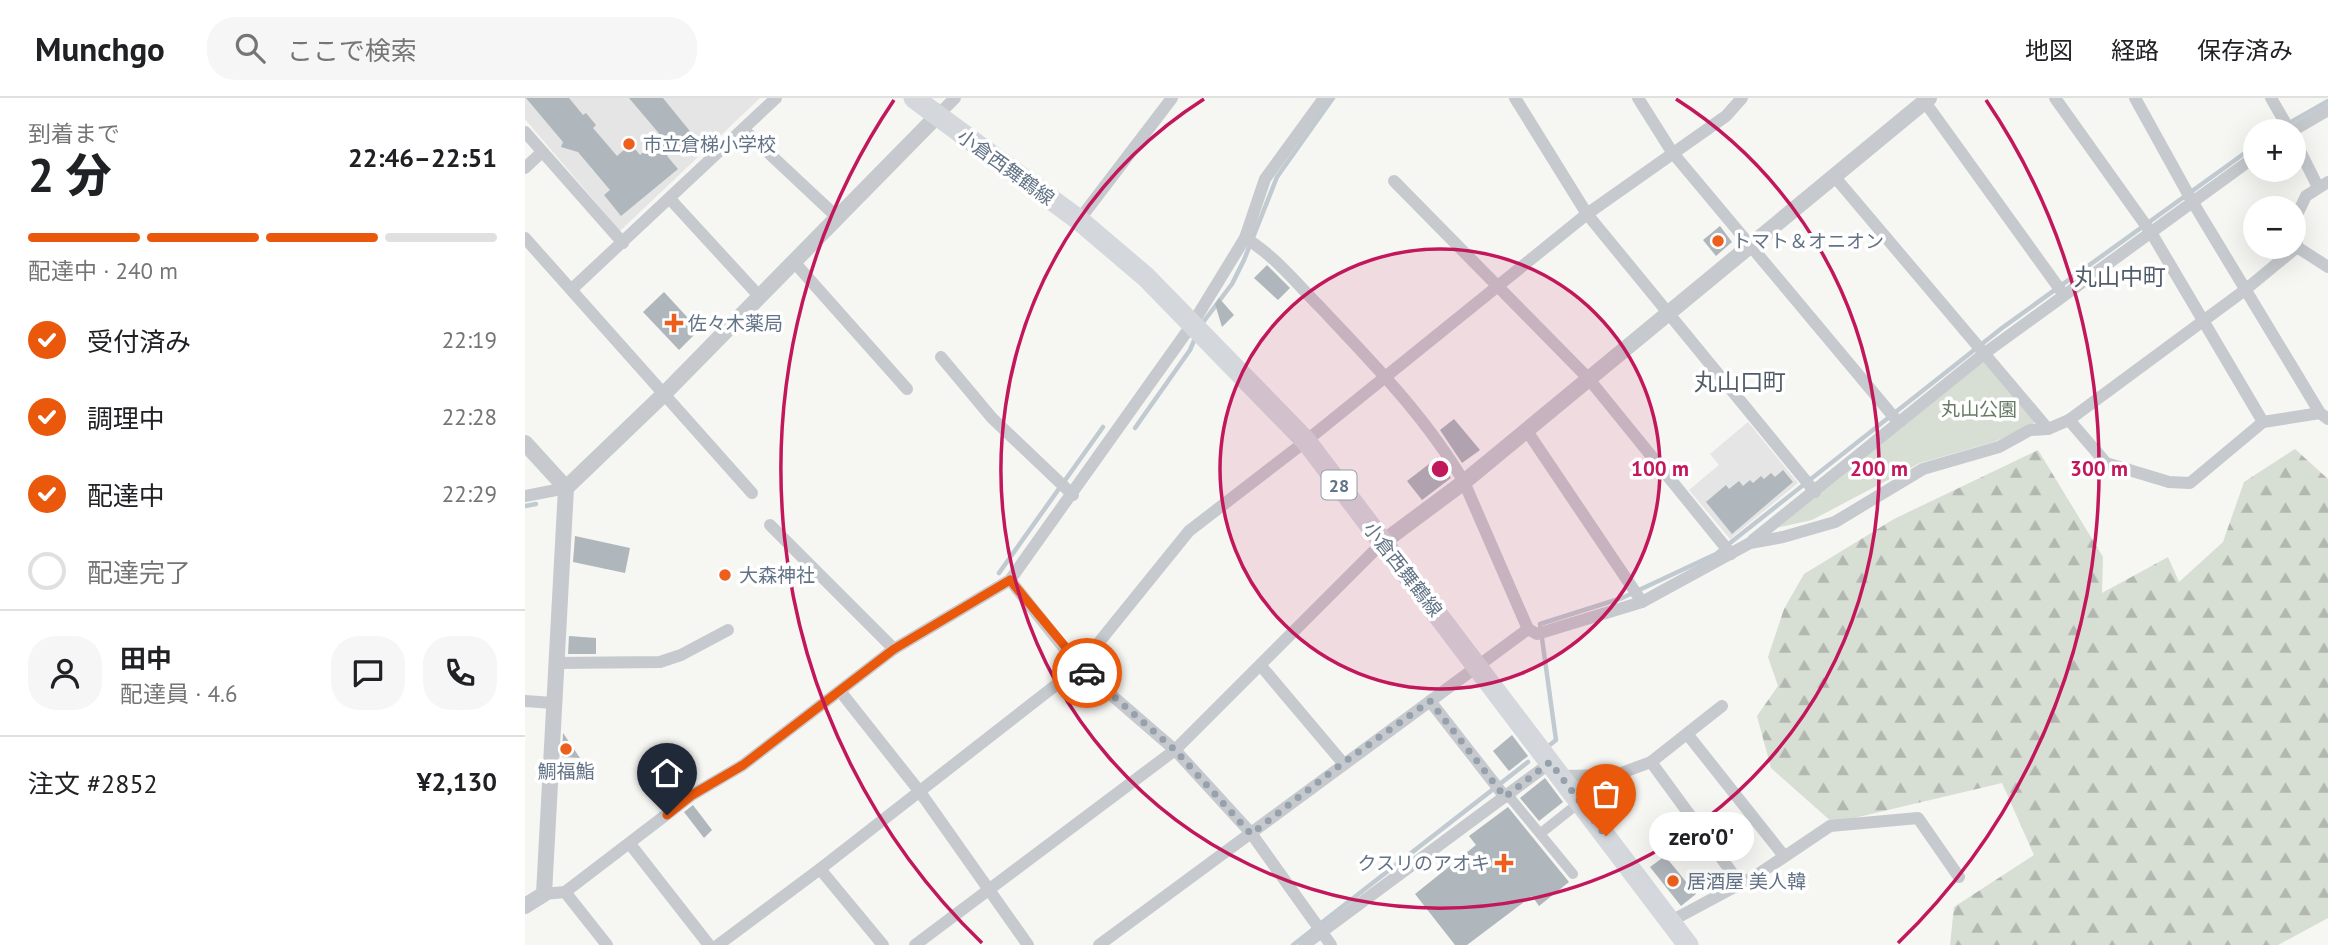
<!DOCTYPE html>
<html lang="ja">
<meta charset="utf-8">
<style>
body{margin:0;font-family:"PT Sans","Noto Sans JP",sans-serif;background:#f6f6f6;color:#202124;height:100vh;display:flex;flex-direction:column;font-size:26px;white-space:nowrap}
*{box-sizing:border-box;margin:0}
p{font-size:23px;color:#757577}
.icon{flex:none;width:38px;height:38px;fill:none;stroke:currentColor;stroke-width:2;stroke-linecap:round;stroke-linejoin:round}
.map{position:relative;flex:1;overflow:hidden}
.details{display:flex;flex-direction:column;background:#fff;width:525px}
.details>*{flex:none}
.controls{position:absolute;left:1718px;top:21px;display:grid;gap:14px}
.controls a{display:grid;place-items:center;width:63px;height:63px;border-radius:50%;background:#fff;box-shadow:0 7px 28px #0002;font-size:35px}
.pin{position:absolute;display:grid;place-items:center;width:60px;height:60px;color:#fff;margin:-72px -30px;border-radius:50% 50% 50% 0;rotate:-45deg;box-shadow:0 0 7px #0007}
.pin .icon{rotate:45deg}
.courier{position:absolute;display:grid;place-items:center;width:70px;height:70px;margin:-35px;border:5px solid #ea580c;border-radius:50%;background:#fff;color:#222;box-shadow:0 2px 9px #0007}
.bubble{position:absolute;height:49px;border-radius:24px;background:#fff;box-shadow:0 7px 28px #0002;font-size:23px;font-weight:800;line-height:49px;text-align:center}
.overview em{font-style:normal;font-weight:800}
.overview div{display:flex;flex-direction:column-reverse}
.overview{display:flex;align-items:center;justify-content:space-between;height:119px;padding:0 28px}
h1{font-size:46px;font-weight:800;line-height:52px}
.bar{display:grid;grid-template-columns:repeat(4,1fr);gap:10px 7px;align-content:center;height:84px;padding:0 28px}
.bar i{height:9px;border-radius:5px;background:#e0e0e0}
.bar .on{background:#ea580c}
.bar p{grid-column:span 4}
.line{display:flex;align-items:center;gap:18px;padding:0 28px;border-top:2px solid #e0e0e0}
.line div{flex:1}
.round{display:grid;place-items:center;flex:none;width:74px;height:74px;border-radius:28px;background:#f6f6f6}
ol{padding:0 28px;list-style:none}
li{display:flex;align-items:center;gap:21px;height:77px}
li p{margin-inline-start:auto}
li .icon{padding:7px;border-radius:50%;background:#ea580c;color:#fff;stroke-width:4}
li:last-child{color:#757577}
li i{width:38px;height:38px;border:4px solid #e0e0e0;border-radius:50%}
header{display:flex;align-items:center;gap:42px;box-sizing:border-box;height:98px;padding:0 35px;background:#fff;border-bottom:2px solid #e0e0e0}
header strong{font-size:33px}
nav{display:flex;gap:38px;margin-inline-start:auto;font-size:24px}
.search{width:490px;height:63px;background:#f6f6f6;display:flex;align-items:center;gap:18px;box-sizing:border-box;padding:0 24px;border-radius:28px;color:#757577;font-size:26px}
main{display:flex;flex:1;min-height:0}
.map>svg:first-child{display:block}
.built{fill:#e4e5e4}
.green{fill:#d7ded3}
.forest{fill:url(#forest-firs)}
.lines{fill:none;stroke-linecap:round;stroke-linejoin:round}
.stream{stroke:#c0cad0;stroke-width:4.5}
.building{fill:#afb6bc}
.pedestrian{stroke:#c6c9cd;stroke-width:10}
.minor{stroke:#c6c9cd;stroke-width:12}
.tertiary{stroke:#c6c9cd;stroke-width:16}
.primary{stroke:#d4d8dd;stroke-width:21}
.done{stroke:#96a1ac;stroke-width:7;stroke-dasharray:0 12.6}
.route{stroke:#ea580c;stroke-width:9}
.ring{fill:none;stroke:#c2185b;stroke-width:3.5}
.poi-dot{fill:#ed5f1c;stroke:#fff;stroke-width:2.5}
.labels{text-anchor:middle;dominant-baseline:central;stroke-width:7;stroke-linejoin:round;paint-order:stroke}
.shield{fill:#fff;stroke:#929daa;stroke-width:2}
.shield-label{font-size:18px;font-weight:bold;fill:#637386}
.poi-label{font-size:19px;fill:#637386;stroke:#fff;text-anchor:start}
.street-label{font-size:19px;fill:#637386;stroke:#fff}
.park-label{font-size:19px;fill:#667c63;stroke:#fff}
.quarter-label{font-size:23px;fill:#525d6a;stroke:#fff}
.centre{fill:#c2185b;stroke:#fff;stroke-width:3.5}
.ring-label{font-size:21px;text-anchor:middle;font-weight:bold;fill:#c2185b;stroke:#fff;stroke-width:7;stroke-linejoin:round;paint-order:stroke}
</style>
<header>
<strong>Munchgo</strong>
<div class="search"><svg class="icon" aria-label="search" viewBox="0 0 24 24"><circle cx="10" cy="10" r="6"/><path d="M15 15l6 6"/></svg>ここで検索</div>
<nav><a>地図</a><a>経路</a><a>保存済み</a></nav>
</header>
<main>
<section class="details">
<div class="overview"><div><h1>2 分</h1><p>到着まで</p></div><em>22:46–22:51</em></div>
<div class="bar"><i class="on"></i><i class="on"></i><i class="on"></i><i></i><p>配達中 · 240 m</p></div>
<ol>
<li><svg class="icon" aria-label="check" viewBox="0 0 24 24"><path d="M5 12l5 5 9-10"/></svg>受付済み<p>22:19</p></li>
<li><svg class="icon" aria-label="check" viewBox="0 0 24 24"><path d="M5 12l5 5 9-10"/></svg>調理中<p>22:28</p></li>
<li><svg class="icon" aria-label="check" viewBox="0 0 24 24"><path d="M5 12l5 5 9-10"/></svg>配達中<p>22:29</p></li>
<li><i></i>配達完了</li>
</ol>
<div class="line" style="height:126px"><a class="round"><svg class="icon" aria-label="person" viewBox="0 0 24 24"><circle cx="12" cy="8" r="4"/><path d="M4 21q1-7 8-7t8 7"/></svg></a><div><b>田中</b><p>配達員 · 4.6</p></div><a class="round"><svg class="icon" aria-label="chat" viewBox="0 0 24 24"><path d="M4 5h16v11H9l-5 4z"/></svg></a><a class="round"><svg class="icon" aria-label="phone" viewBox="0 0 24 24"><path d="M5 4h4l2 5-3 2q2 4 5 5l2-3 5 2v4C11 20 4 13 5 4z"/></svg></a></div>
<div class="line" style="height:91px"><div>注文 #2852</div><b>¥2,130</b></div>
</section>
<div class="map">
<svg width="1803" height="847" viewBox="0 0 1803 847">
<defs>
<pattern id="forest-firs" width="22" height="20" patternUnits="userSpaceOnUse" patternTransform="scale(1.75)"><rect width="22" height="20" fill="#d7ded3"/><path d="M5 1l3.5 6h-7zM16 11l3.5 6h-7z" fill="#b2b8b1"/></pattern>
</defs>
<rect width="100%" height="100%" fill="#f6f6f3"/>
<!-- built -->
<g class="built">
<polygon points="0,0 235,0 95,133 0,21"/>
<polygon points="1223,324 1273,385 1205,441 1164,392 1194,367 1185,356"/>
</g>
<!-- green -->
<polygon class="green" points="1460,259 1512,324 1469,344 1395,365 1287,422 1251,430"/>
<!-- forest -->
<polygon class="forest" points="1770,351 1803,381 1803,820 1753,847 1425,847 1429,809 1509,757 1477,685 1308,725 1246,670 1232,618 1253,588 1243,559 1259,511 1279,476 1369,421 1513,352 1578,459 1577,495 1643,459 1654,484 1698,444 1719,384"/>
<g class="lines">
<!-- stream -->
<g class="stream">
<polyline points="1750,33 1803,3"/>
<polyline points="676,227 707,186 719,162 752,79 808,0"/>
<polyline points="610,330 665,252 671,238"/>
<polyline points="0,408 11,406"/>
<polyline points="474,475 578,329"/>
<polyline points="1021,650 1031,642 1015,526 1097,500 1191,456 1477,230 1731,47"/>
<polyline points="768,847 1003,664"/>
</g>
</g>
<!-- building -->
<g class="building">
<polygon points="1,0 44,0 58,17 61,15 71,27 68,30 92,58 106,46 115,57 137,39 104,0 138,0 168,37 142,58 153,71 96,118 79,97 85,92 53,54 36,49 38,44"/>
<polygon points="1195,128 1207,144 1191,158 1178,142"/>
<polygon points="742,167 765,190 753,202 729,180"/>
<polygon points="139,194 174,232 154,252 118,214"/>
<polygon points="694,200 709,217 697,229 690,206"/>
<polygon points="929,321 955,352 937,365 915,332"/>
<polygon points="913,359 926,380 897,402 882,383"/>
<polygon points="1258,372 1268,384 1207,436 1181,404 1201,387 1204,391 1214,383 1218,388 1225,382 1228,385 1236,378 1239,381 1246,375 1250,379"/>
<polygon points="50,438 105,450 100,475 48,464"/>
<polygon points="44,538 71,540 71,556 43,556"/>
<polygon points="38,635 55,660 37,659"/>
<polygon points="987,637 1003,658 984,673 968,653"/>
<polygon points="1020,680 1038,704 1014,723 995,700"/>
<polygon points="168,707 187,732 179,740 159,714"/>
<polygon points="983,709 1044,784 1014,808 1007,798 942,847 930,847 890,796 951,747 944,738"/>
<polygon points="1140,758 1171,796 1156,808 1125,769"/>
</g>
<g class="lines">
<!-- pedestrian -->
<g class="pedestrian">
<polyline points="983,697 1048,776"/>
<polyline points="1016,735 1055,704"/>
</g>
<!-- minor -->
<g class="minor">
<polyline points="990,0 1062,116 1290,394"/>
<polyline points="1113,0 1147,54 1373,324"/>
<polyline points="1397,0 1539,197"/>
<polyline points="1530,0 1627,136 1738,324"/>
<polyline points="1610,0 1667,103 1795,315"/>
<polyline points="1746,0 1765,33"/>
<polyline points="412,18 430,0"/>
<polyline points="219,32 313,120"/>
<polyline points="1767,33 1803,12"/>
<polyline points="0,34 98,145"/>
<polyline points="1769,41 1793,89"/>
<polyline points="0,70 17,54"/>
<polyline points="1309,78 1523,331"/>
<polyline points="869,83 1063,280 1206,456"/>
<polyline points="145,101 235,199"/>
<polyline points="554,122 647,0"/>
<polyline points="0,140 227,395"/>
<path d="M720 140C748 156 772 186 795 209 847 264 901 319 939 384L1003 531"/>
<polyline points="1772,149 1770,121 1781,98 1803,84"/>
<polyline points="269,164 382,291"/>
<polyline points="47,191 251,0"/>
<polyline points="416,259 467,320 548,397"/>
<polyline points="1544,322 1581,365 1644,384 1665,385 1738,324 1795,315 1803,321"/>
<polyline points="1002,333 1117,504"/>
<polyline points="0,398 41,390"/>
<polyline points="245,427 369,551"/>
<polyline points="1228,442 1460,255 1731,58"/>
<polyline points="485,482 554,569 650,652 726,735 806,847"/>
<polyline points="31,565 135,564 156,557 203,532"/>
<polyline points="736,568 818,665"/>
<polyline points="315,593 395,694 503,847"/>
<polyline points="0,603 28,605"/>
<polyline points="905,603 980,699"/>
<polyline points="1163,637 1259,758"/>
<polyline points="1126,664 1216,787"/>
<polyline points="1035,678 1091,677 1126,664 1197,608"/>
<polyline points="105,746 184,847"/>
<polyline points="295,771 358,847"/>
<polyline points="40,794 82,847"/>
<polyline points="19,796 40,794 167,697 218,667 369,551 485,482 668,225 720,140 740,81 799,0"/>
<polyline points="1146,823 1232,777 1305,728 1393,720 1434,779"/>
<polyline points="193,847 295,771 554,569 664,433 781,343 1062,116 1201,18 1217,0"/>
<polyline points="390,847 650,652 857,445"/>
<polyline points="574,847 1003,531 1012,536 1117,504 1225,445 1258,439 1310,424 1398,371 1474,349 1505,332 1523,331 1544,322 1720,192 1772,149 1803,169"/>
<polyline points="779,847 1025,665"/>
</g>
<!-- tertiary -->
<g class="tertiary">
<polyline points="0,345 41,390"/>
<polyline points="857,445 939,384 1404,0"/>
<polyline points="0,808 19,796 41,390 138,297 412,18"/>
</g>
<!-- primary -->
<polyline class="primary" points="389,0 554,122 621,179 781,343 1163,847"/>
</g>
<g class="lines">
<!-- done -->
<polyline class="done" points="562,575 650,652 726,736 818,665 905,603 980,699 1025,664 1081,738"/>
<!-- route -->
<polyline class="route" points="142,717 167,697 218,667 369,551 485,482 562,575"/>
</g>
<!-- distance rings -->
<circle cx="915" cy="371" r="220" fill="#c2185b" fill-opacity=".12"/>
<g class="ring">
<circle cx="915" cy="371" r="220"/>
<path d="M1151 1A439 439 0 1 1 679 1"/>
<path d="M457 845A659 659 0 0 1 369 2M1461 2A659 659 0 0 1 1373 845"/>
</g>
<!-- markers -->
<g class="poi-dot">
<circle cx="104" cy="46" r="7"/>
<circle cx="1193" cy="143" r="7"/>
<path d="M145.5 214.5h7v7h7v7h-7v7h-7v-7h-7v-7h7z"/>
<circle cx="200" cy="477" r="7"/>
<circle cx="41" cy="651" r="7"/>
<path d="M975.5 754.5h7v7h7v7h-7v7h-7v-7h-7v-7h7z"/>
<circle cx="1148" cy="783" r="7"/>
</g>
<g class="labels">
<!-- shield labels -->
<rect class="shield" x="796.5" y="372.5" width="35" height="29" rx="5"/>
<g class="shield-label">
<text x="814" y="387">28</text>
</g>
<!-- poi labels -->
<g class="poi-label">
<text x="118" y="46">市立倉梯小学校</text>
<text x="1207" y="143">トマト＆オニオン</text>
<text x="163" y="225">佐々木薬局</text>
<text x="214" y="477">大森神社</text>
<text x="41" y="673" text-anchor="middle">鯛福鮨</text>
<text x="965" y="765" text-anchor="end">クスリのアオキ</text>
<text x="1162" y="783">居酒屋 美人韓</text>
</g>
<!-- street labels -->
<g class="street-label">
<text transform="translate(481 69) rotate(36)">小倉西舞鶴線</text>
<text transform="translate(878 471) rotate(52)">小倉西舞鶴線</text>
</g>
<!-- park labels -->
<g class="park-label">
<text x="1454" y="311">丸山公園</text>
</g>
<!-- quarter labels -->
<g class="quarter-label">
<text x="1595" y="178">丸山中町</text>
<text x="1215" y="283">丸山口町</text>
</g>
</g>
<circle cx="915" cy="371" r="10" class="centre"/>
<g class="ring-label">
<text x="1135" y="378">100 m</text>
<text x="1354" y="378">200 m</text>
<text x="1574" y="378">300 m</text>
</g>
</svg>
<div class="controls">
<a>+</a>
<a>−</a>
</div>
<div class="pin" style="left:1081px;top:738px;background:#ea580c"><svg class="icon" aria-label="bag" viewBox="0 0 24 24"><path d="M5 8h14l-1 12H6zM9 8a3 3 0 0 1 6 0"/></svg></div>
<div class="pin" style="left:142px;top:717px;background:#1f2937"><svg class="icon" aria-label="home" viewBox="0 0 24 24"><path d="M3 11l9-7 9 7M6 9v11h12V9"/></svg></div>
<div class="courier" style="left:562px;top:575px"><svg class="icon" aria-label="car" viewBox="0 0 24 24"><path d="M5 17H2v-5l4-1 3-4h7l3 4 3 1v5h-3M9 17h6M6 11h13"/><circle cx="7" cy="17" r="2"/><circle cx="17" cy="17" r="2"/></svg></div>
<div class="bubble" style="left:1124px;top:714px;width:105px">zero'0'</div>
</div>
</main>
